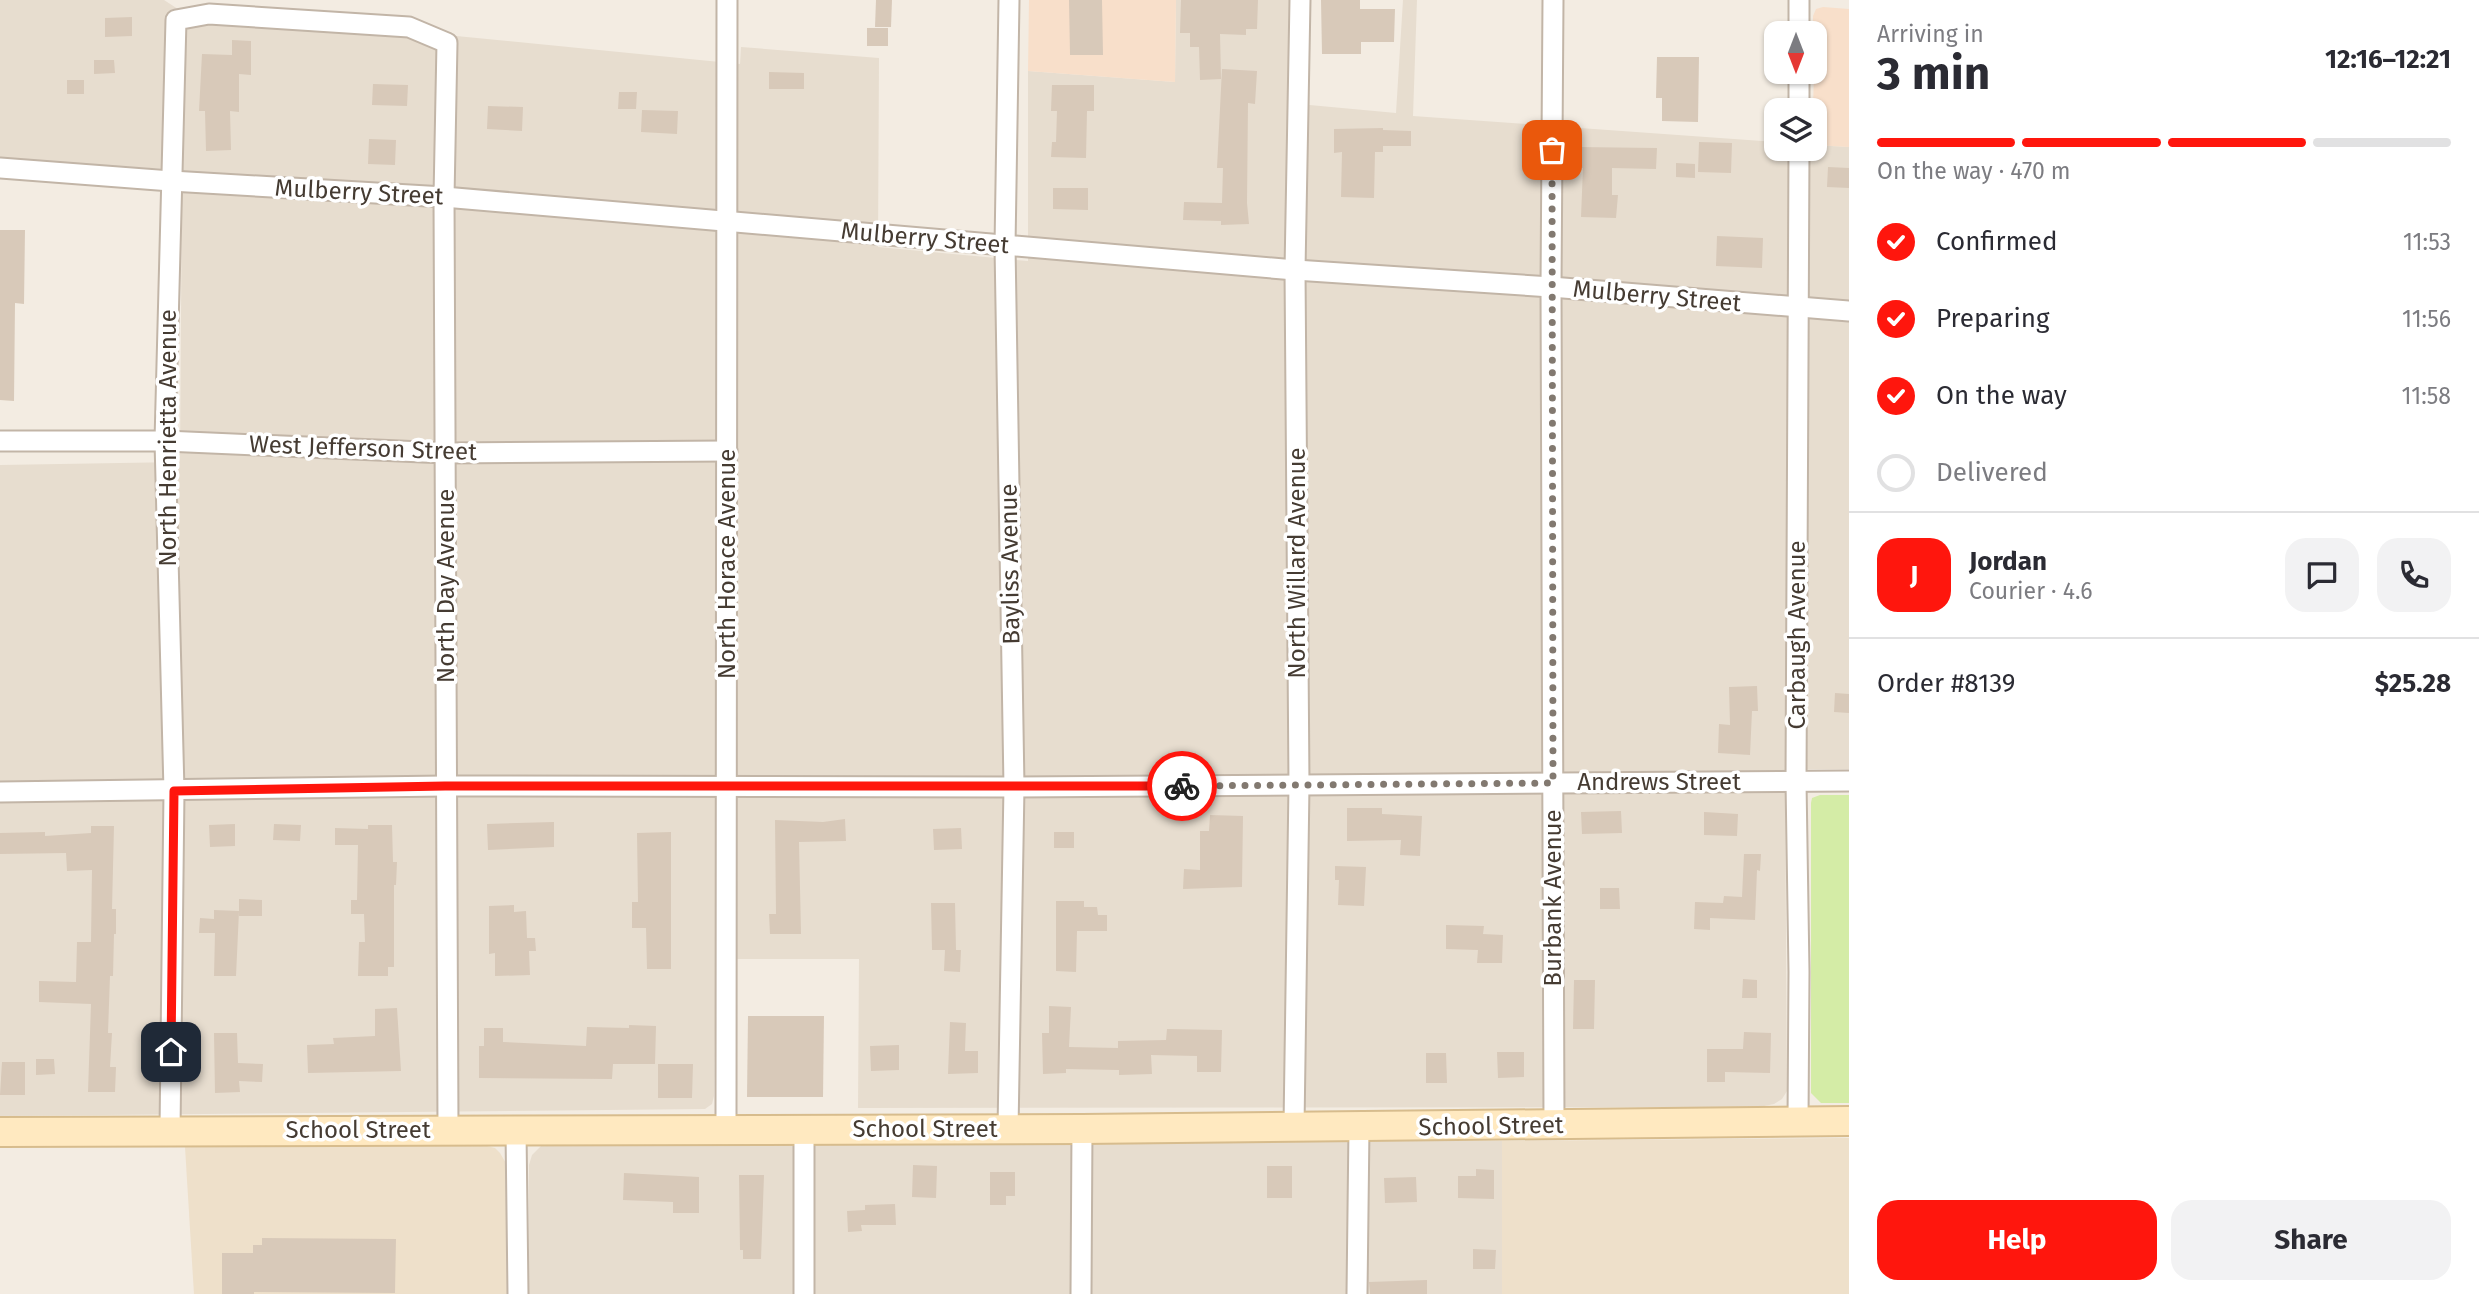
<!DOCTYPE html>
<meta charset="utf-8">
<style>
body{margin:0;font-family:"Fira Sans",sans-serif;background:#f2f2f3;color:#2b2b33;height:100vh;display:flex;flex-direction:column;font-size:26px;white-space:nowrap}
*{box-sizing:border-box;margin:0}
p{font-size:23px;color:#7c7c81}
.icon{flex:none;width:38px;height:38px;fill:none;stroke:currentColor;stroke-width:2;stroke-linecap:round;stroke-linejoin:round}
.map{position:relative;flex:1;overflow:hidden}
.details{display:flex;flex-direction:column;background:#fff;width:630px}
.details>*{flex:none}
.needle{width:46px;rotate:180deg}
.controls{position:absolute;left:1764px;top:21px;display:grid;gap:14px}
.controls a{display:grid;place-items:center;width:63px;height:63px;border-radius:14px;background:#fff;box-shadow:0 2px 5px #0004;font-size:35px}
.pin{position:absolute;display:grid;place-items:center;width:60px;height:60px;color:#fff;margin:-30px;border-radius:14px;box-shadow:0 4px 10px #0006}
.courier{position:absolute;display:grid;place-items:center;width:70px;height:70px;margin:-35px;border:5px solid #ff160d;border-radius:50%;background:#fff;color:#222;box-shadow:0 2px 9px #0007}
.summary em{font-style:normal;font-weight:700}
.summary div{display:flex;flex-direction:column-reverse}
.summary{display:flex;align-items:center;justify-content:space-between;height:119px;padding:0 28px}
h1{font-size:46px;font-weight:700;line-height:52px}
.bar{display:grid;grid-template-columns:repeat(4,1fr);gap:10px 7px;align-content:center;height:84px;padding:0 28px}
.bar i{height:9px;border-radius:5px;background:#e1e1e2}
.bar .selected{background:#ff160d}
.bar p{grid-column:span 4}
.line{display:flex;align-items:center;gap:18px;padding:0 28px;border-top:2px solid #e1e1e2}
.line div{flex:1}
.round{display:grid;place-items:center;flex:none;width:74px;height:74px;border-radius:21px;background:#f2f2f3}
ol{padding:0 28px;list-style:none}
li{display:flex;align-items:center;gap:21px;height:77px}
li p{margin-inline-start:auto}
li .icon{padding:7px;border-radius:50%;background:#ff160d;color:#fff;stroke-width:4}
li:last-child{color:#7c7c81}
li i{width:38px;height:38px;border:4px solid #e1e1e2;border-radius:50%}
.cta{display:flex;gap:14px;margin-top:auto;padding:14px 28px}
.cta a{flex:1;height:80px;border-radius:21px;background:#ff160d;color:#fff;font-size:28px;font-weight:700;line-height:80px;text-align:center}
.cta a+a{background:#f2f2f3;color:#2b2b33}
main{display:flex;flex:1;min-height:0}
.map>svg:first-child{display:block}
.residential{fill:#e7ddcf}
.commercial{fill:#f8dfca}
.education{fill:#eee0ca}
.green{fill:#d4eca6}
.building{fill:#d8c9b9}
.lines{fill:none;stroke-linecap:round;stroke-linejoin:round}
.minor-casing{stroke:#c2b5a7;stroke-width:23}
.secondary-casing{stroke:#d7bc8d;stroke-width:32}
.minor{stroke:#fff;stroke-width:19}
.secondary{stroke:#ffe9c0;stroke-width:28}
.done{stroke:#827970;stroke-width:7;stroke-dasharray:0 12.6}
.route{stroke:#ff160d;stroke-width:9}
.labels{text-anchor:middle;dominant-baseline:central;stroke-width:7;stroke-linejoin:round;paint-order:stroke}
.street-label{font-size:24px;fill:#453b32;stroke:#fff}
</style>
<main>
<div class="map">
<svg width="1849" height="1294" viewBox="0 0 1849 1294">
<rect width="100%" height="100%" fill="#f3ece2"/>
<!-- residential -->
<g class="residential">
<polygon points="0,0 164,0 201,24 395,37 436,34 740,64 741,47 879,58 878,247 1028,261 1028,71 1175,82 1176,0 1289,0 1288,103 1396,113 1403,0 1417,0 1413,116 1776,142 1776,149 1815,149 1815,145 1849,147 1849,769 1785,769 1787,1091 1782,1099 1774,1104 1759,1107 858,1108 859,959 716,959 714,1096 712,1104 705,1109 0,1116 0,465 180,462 182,170 0,159"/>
<polygon points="552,1140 1502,1141 1502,1294 529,1294 529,1165 532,1155 541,1146"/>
</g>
<!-- commercial -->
<g class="commercial">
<polygon points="1029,0 1176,0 1175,82 1028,71"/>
<polygon points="1823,7 1849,9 1849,147 1815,145 1815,110 1813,110 1815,33 1813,33 1813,16 1816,9"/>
</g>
<!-- education -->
<g class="education">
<polygon points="1849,1138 1849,1294 1502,1294 1502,1141"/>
<polygon points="487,1146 495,1148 500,1153 507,1165 508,1294 194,1294 185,1147"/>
</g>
<!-- green -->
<polygon class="green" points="1820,795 1849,795 1849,1103 1821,1103 1811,1093 1811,803 1812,798"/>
<!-- building -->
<g class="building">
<polygon points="876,0 892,0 891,27 875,27"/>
<polygon points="1069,0 1102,0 1103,55 1070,55"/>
<polygon points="1181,0 1258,0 1257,29 1246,29 1246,35 1220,34 1221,79 1200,80 1199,47 1190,47 1190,33 1180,33"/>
<polygon points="1321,0 1360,0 1360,9 1395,9 1394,42 1361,42 1361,54 1322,54"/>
<polygon points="132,17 132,36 105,37 105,18"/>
<rect x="867" y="28" width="21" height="18"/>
<polygon points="232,40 251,41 251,75 239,74 239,112 230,111 231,150 206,151 205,111 199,111 202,54 232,55"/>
<polygon points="1657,57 1699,57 1698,122 1662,121 1662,98 1656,98"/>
<polygon points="94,60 114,60 115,73 94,74"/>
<polygon points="1222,69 1257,71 1255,104 1248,103 1247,203 1249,224 1221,225 1221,221 1183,220 1184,202 1222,203 1223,168 1217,168"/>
<polygon points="769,72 804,73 804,89 769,89"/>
<rect x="67" y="80" width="17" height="14"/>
<polygon points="373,84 408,85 407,106 372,105"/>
<polygon points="1052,85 1094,85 1094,111 1087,111 1086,158 1051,157 1052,142 1056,142 1057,111 1051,111"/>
<polygon points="619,92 637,92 636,109 618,109"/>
<polygon points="488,106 523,107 522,131 487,129"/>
<polygon points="642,110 678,111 677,134 641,132"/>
<polygon points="1383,128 1383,130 1411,131 1411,146 1383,146 1383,152 1375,152 1374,198 1341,197 1342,152 1334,153 1334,129"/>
<polygon points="369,139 396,140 395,165 368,164"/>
<polygon points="1699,142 1732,143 1731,173 1698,172"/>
<polygon points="1577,147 1657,148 1656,169 1612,168 1612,195 1618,195 1616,218 1581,217 1583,168 1576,168"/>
<polygon points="1676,163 1695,164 1695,178 1676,177"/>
<polygon points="1828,167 1849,168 1849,188 1827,187"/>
<polygon points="1053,188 1088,188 1088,210 1053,209"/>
<polygon points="0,230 25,230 24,304 15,303 14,401 0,400"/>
<polygon points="1717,236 1763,238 1762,268 1716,266"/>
<polygon points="1757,686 1758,711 1752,711 1750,755 1718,753 1719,724 1730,725 1729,687"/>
<polygon points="1835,693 1849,694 1849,713 1834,712"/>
<polygon points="1347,808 1382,808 1382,814 1422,816 1420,856 1400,855 1401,840 1347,841"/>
<polygon points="1621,811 1622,833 1582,834 1581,812"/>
<polygon points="1704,812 1738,814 1737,836 1704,835"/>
<polygon points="1210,815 1243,816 1242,887 1183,889 1184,869 1200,870 1200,831 1209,831"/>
<polygon points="845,819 846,841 799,842 801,934 770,934 769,914 776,914 775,820 823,822"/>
<polygon points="554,822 554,847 488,850 487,824"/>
<polygon points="235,824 235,846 210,847 209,825"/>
<polygon points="274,824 301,825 300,841 273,840"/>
<polygon points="368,825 392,825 393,862 397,862 396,885 394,885 394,967 388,967 388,976 358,976 359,942 365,942 364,914 351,914 351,900 357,900 358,845 335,845 335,828 368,829"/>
<polygon points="91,826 114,826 112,909 116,909 116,934 114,934 113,976 110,976 108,1033 112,1033 110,1067 116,1067 115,1092 88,1092 91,1004 39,1002 39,981 76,982 77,942 91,942 92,870 67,871 66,853 0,854 0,833 45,832 45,836 91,833"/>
<polygon points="961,828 962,849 934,850 933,829"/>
<polygon points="671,832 671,969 647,969 646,928 632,928 632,902 638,902 637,833"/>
<rect x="1054" y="832" width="20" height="16"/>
<polygon points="1744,854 1761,854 1760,871 1757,870 1755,920 1710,918 1710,930 1694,929 1695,902 1723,903 1724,896 1742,897"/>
<polygon points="1335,866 1366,867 1364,906 1338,905 1339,880 1335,880"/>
<polygon points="1600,888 1619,888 1620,909 1600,909"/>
<polygon points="239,899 262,900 262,916 239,916"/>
<polygon points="1056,901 1084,901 1084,907 1097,907 1098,915 1107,915 1107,931 1077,931 1076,972 1056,971"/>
<polygon points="931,903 955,903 956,950 961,950 960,972 944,971 945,950 932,950"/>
<polygon points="514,905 514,912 526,911 527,938 535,938 536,951 529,951 530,975 495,976 495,953 489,954 489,906"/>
<polygon points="214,910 239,911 236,976 214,976 215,933 199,933 200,918 214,919"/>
<polygon points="1446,925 1484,926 1483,934 1503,935 1502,963 1477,963 1478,950 1446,949"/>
<polygon points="1743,979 1757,980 1757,998 1742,998"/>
<polygon points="1574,980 1595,980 1594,1029 1573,1029"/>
<polygon points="1049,1006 1071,1007 1069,1047 1118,1048 1118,1041 1166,1040 1167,1029 1222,1030 1221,1072 1197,1072 1197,1056 1151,1055 1152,1074 1119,1075 1119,1070 1066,1069 1066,1073 1043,1074 1042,1033 1049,1033"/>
<polygon points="397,1008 401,1071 308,1073 307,1045 334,1044 333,1038 375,1036 375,1009"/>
<polygon points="748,1016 824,1016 823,1097 747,1097"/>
<polygon points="950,1022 966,1023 965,1051 978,1051 978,1073 948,1074"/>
<polygon points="629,1025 656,1026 655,1064 613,1064 612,1079 479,1078 479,1046 484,1046 484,1028 503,1028 503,1042 586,1046 587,1027 629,1028"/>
<polygon points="1744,1032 1771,1033 1770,1073 1725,1072 1725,1082 1707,1082 1707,1049 1743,1049"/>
<polygon points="214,1033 237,1033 238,1063 263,1064 262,1082 239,1081 240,1092 215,1093"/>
<polygon points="899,1045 899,1070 871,1071 870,1046"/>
<polygon points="1497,1052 1524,1052 1524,1077 1498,1078"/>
<polygon points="1426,1053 1446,1053 1447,1083 1426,1083"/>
<polygon points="36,1059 54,1059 55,1074 36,1075"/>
<polygon points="2,1062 25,1062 25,1095 0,1095"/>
<polygon points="658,1064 693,1064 692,1098 658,1098"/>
<polygon points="913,1165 937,1166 936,1198 912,1197"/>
<rect x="1267" y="1166" width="25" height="32"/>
<polygon points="1476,1169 1494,1170 1494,1199 1458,1198 1458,1176 1476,1176"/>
<polygon points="990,1172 1015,1172 1015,1196 1006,1196 1006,1205 990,1205"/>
<polygon points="624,1173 699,1177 699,1213 673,1213 673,1202 623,1200"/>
<polygon points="739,1175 764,1175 761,1259 743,1259 743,1250 740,1250"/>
<polygon points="1416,1177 1417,1202 1385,1203 1384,1178"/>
<polygon points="895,1204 896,1225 861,1225 862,1231 848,1232 847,1211 865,1210 865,1205"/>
<polygon points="262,1238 396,1239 395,1293 254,1292 254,1294 222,1294 222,1253 253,1253 253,1245 262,1245"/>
<polygon points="1473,1249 1496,1250 1495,1269 1473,1269"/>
<polygon points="1427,1280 1427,1294 1370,1294 1369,1282"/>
</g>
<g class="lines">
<!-- minor casing -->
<g class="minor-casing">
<g id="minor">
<polyline points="1553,0 1551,287 1554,1125"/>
<polyline points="1799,0 1799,33"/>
<polyline points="1799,72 1799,110"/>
<polyline points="0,168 171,181 444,197 1295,270 1551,287 1849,311"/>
<polyline points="0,441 165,441 446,453 727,451"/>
<polyline points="0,792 445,786 1014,787 1849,781"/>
<polyline points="1798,1122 1799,972 1796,782 1799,149"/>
<polyline points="1294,1126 1299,785 1295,270 1300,0"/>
<polyline points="726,1129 727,0"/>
<polyline points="804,1129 804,1294"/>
<polyline points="1008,1129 1014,787 1005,246 1009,0"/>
<polyline points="170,1131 174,791 165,441 176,20 209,14 409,27 447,43 444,197 448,1129"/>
<polyline points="516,1131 518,1294"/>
<polyline points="1081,1294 1082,1129"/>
<polyline points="1357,1294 1359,1127"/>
</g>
</g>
<!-- secondary casing -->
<g class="secondary-casing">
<polyline id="secondary" points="0,1132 1082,1129 1849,1121"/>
</g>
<!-- minor -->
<use href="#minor" class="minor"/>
<!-- secondary -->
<use href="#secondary" class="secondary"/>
</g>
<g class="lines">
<!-- done -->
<polyline class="done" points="1182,786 1553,783 1552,150"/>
<!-- route -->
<polyline class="route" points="171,1052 174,791 445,786 1182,786"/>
</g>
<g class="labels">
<!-- street labels -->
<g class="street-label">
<text transform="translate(359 192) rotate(3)">Mulberry Street</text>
<text transform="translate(925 238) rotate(5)">Mulberry Street</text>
<text transform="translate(1657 296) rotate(5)">Mulberry Street</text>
<text transform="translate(168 438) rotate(-90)">North Henrietta Avenue</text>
<text transform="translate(363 448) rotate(2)">West Jefferson Street</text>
<text transform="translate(1297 563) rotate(-90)">North Willard Avenue</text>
<text transform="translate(727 564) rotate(-90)">North Horace Avenue</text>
<text transform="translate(1010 564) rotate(-91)">Bayliss Avenue</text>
<text transform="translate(446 586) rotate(-90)">North Day Avenue</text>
<text transform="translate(1797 635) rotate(-90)">Carbaugh Avenue</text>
<text x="1659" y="782">Andrews Street</text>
<text transform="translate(1553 898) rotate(-90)">Burbank Avenue</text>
<text transform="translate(1491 1126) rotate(-1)">School Street</text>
<text x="925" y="1129">School Street</text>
<text x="358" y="1130">School Street</text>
</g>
</g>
</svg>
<div class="controls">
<a><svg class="needle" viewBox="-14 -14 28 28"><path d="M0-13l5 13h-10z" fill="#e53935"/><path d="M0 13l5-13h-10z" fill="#7c7c81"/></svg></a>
<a><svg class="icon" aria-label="layers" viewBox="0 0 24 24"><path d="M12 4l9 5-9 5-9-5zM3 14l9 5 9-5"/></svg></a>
</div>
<div class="pin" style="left:1552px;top:150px;background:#ea580c"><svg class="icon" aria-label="bag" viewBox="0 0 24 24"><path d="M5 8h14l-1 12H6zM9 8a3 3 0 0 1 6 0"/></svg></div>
<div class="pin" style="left:171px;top:1052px;background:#1f2937"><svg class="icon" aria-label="home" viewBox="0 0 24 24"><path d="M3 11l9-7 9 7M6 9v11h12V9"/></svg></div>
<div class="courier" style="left:1182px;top:786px"><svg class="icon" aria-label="bike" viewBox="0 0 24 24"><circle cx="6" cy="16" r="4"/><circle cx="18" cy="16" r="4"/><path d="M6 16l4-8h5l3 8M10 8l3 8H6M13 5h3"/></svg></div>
</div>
<section class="details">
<div class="summary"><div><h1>3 min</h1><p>Arriving in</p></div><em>12:16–12:21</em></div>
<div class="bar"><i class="selected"></i><i class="selected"></i><i class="selected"></i><i></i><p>On the way · 470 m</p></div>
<ol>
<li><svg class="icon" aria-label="check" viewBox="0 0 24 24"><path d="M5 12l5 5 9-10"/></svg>Confirmed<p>11:53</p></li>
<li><svg class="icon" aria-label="check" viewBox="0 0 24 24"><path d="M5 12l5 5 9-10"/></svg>Preparing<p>11:56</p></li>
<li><svg class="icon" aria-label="check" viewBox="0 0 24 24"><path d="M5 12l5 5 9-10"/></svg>On the way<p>11:58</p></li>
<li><i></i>Delivered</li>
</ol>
<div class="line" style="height:126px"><b class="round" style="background:#ff160d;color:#fff">J</b><div><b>Jordan</b><p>Courier · 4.6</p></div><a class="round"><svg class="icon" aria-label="chat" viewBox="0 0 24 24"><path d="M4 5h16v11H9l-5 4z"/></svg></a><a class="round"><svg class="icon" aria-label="phone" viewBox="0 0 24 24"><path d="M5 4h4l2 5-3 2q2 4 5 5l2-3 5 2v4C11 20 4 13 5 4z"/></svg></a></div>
<div class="line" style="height:91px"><div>Order #8139</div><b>$25.28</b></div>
<div class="cta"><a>Help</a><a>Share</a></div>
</section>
</main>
